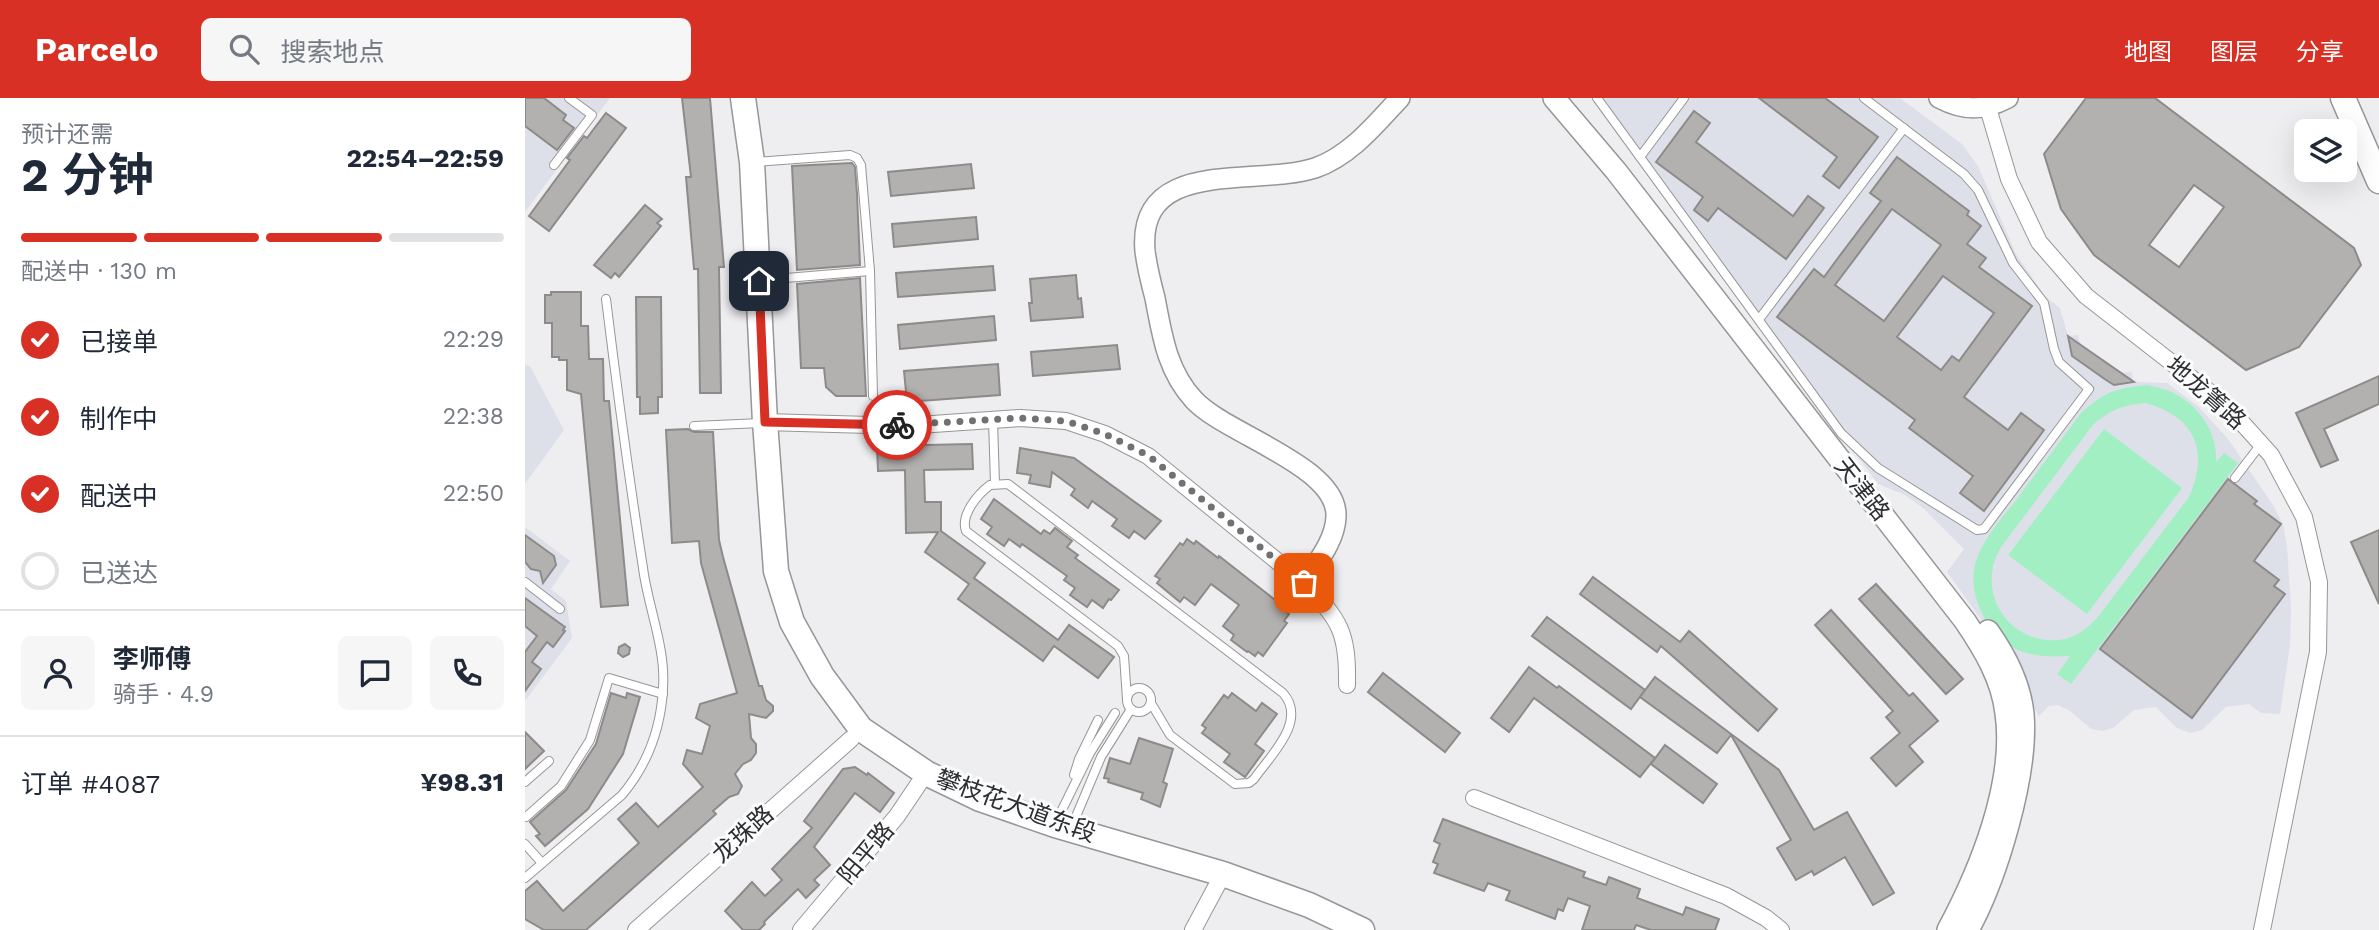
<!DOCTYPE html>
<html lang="zh">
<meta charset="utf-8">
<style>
body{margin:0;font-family:"Work Sans","Noto Sans SC",sans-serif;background:#f6f6f7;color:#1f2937;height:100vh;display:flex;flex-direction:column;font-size:26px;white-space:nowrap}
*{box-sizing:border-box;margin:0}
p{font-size:23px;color:#747a83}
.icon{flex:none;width:38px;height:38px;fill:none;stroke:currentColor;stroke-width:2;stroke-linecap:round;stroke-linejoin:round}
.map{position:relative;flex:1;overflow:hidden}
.drawer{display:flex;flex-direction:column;background:#fff;width:525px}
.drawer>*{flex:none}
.fabs{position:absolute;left:1769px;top:21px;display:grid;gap:14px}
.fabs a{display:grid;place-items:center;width:63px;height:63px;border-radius:10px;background:#fff;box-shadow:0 7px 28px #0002;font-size:35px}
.pin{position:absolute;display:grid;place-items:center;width:60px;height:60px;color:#fff;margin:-30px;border-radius:14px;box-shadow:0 4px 10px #0006}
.courier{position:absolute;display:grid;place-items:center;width:70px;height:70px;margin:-35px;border:5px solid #d93025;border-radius:50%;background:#fff;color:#222;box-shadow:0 2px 9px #0007}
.overview em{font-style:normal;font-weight:700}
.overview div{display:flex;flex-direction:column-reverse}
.overview{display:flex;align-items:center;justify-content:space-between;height:119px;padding:0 21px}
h1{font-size:46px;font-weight:700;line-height:52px}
.bar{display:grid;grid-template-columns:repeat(4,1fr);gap:10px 7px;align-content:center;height:84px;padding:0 21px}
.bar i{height:9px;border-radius:5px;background:#e0e1e3}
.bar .selected{background:#d93025}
.bar p{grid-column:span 4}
.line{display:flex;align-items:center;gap:18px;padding:0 21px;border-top:2px solid #e0e1e3}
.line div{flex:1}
.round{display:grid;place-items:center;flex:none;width:74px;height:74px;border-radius:10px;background:#f6f6f7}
ol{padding:0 21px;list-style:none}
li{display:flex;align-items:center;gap:21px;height:77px}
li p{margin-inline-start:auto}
li .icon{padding:7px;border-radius:50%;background:#d93025;color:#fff;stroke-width:4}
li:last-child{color:#747a83}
li i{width:38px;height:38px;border:4px solid #e0e1e3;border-radius:50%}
header{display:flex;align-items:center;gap:42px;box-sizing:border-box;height:98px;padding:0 35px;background:#d93025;color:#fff}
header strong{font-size:33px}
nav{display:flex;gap:38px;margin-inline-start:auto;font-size:24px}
.search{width:490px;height:63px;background:#f6f6f7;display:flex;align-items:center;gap:18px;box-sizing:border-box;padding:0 24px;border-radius:10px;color:#747a83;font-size:26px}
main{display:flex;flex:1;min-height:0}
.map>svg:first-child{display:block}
.built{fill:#dee0e9}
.green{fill:#a3efc4;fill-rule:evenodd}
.building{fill:#b3b1af;stroke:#8d8b8a;stroke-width:2;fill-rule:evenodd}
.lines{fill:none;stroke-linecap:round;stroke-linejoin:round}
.service-casing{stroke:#969698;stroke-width:10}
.minor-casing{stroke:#969698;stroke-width:18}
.tertiary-casing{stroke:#969698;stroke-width:22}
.secondary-casing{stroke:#969698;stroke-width:24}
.primary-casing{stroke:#969698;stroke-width:27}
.trunk-casing{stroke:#969698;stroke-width:27}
.service{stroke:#fff;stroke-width:8}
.minor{stroke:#fff;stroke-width:16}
.tertiary{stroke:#fff;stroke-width:19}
.secondary{stroke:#fff;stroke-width:21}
.primary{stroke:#fff;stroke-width:24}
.trunk{stroke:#fff;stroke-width:24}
.done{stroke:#717173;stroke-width:7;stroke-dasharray:0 12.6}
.route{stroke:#d93025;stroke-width:9}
.labels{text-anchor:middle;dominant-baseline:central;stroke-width:6;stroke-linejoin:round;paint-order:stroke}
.street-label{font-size:24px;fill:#2e2e2f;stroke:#fbfcfe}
</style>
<header>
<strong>Parcelo</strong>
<div class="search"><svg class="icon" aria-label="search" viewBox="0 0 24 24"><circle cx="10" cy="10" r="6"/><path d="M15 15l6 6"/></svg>搜索地点</div>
<nav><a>地图</a><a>图层</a><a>分享</a></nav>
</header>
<main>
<section class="drawer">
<div class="overview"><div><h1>2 分钟</h1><p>预计还需</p></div><em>22:54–22:59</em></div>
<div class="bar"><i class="selected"></i><i class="selected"></i><i class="selected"></i><i></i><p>配送中 · 130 m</p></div>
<ol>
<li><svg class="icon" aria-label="check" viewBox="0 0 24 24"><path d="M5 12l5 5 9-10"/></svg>已接单<p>22:29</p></li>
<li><svg class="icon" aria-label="check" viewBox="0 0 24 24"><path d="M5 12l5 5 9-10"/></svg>制作中<p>22:38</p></li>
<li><svg class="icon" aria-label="check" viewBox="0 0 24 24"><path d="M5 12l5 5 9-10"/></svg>配送中<p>22:50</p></li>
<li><i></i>已送达</li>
</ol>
<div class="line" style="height:126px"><a class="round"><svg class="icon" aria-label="person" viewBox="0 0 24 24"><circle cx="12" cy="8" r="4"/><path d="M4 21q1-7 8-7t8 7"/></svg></a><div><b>李师傅</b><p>骑手 · 4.9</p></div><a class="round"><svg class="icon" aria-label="chat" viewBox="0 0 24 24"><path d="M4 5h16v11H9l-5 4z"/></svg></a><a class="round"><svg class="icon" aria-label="phone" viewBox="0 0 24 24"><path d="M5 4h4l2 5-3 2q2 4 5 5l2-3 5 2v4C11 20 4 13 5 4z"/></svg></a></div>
<div class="line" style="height:91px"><div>订单 #4087</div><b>¥98.31</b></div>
</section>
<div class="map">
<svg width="1854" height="832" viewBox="0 0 1854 832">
<rect width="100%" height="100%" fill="#eeeef1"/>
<!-- built -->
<g class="built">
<polygon points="0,0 85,0 0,114"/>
<polygon points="1067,0 1375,0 1437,46 1453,68 1491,156 1520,198 1535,210 1543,238 1553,237 1555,246 1597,275 1607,274 1608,284 1642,285 1673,308 1703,341 1748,407 1758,426 1762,448 1766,511 1765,547 1755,616 1736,615 1724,606 1701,609 1677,632 1665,635 1652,630 1631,609 1609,612 1588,630 1577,633 1566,631 1545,613 1533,607 1524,608 1514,618 1507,608 1500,583 1422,474 1439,451 1399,411 1380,397 1353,386"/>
<polygon points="0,267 5,268 39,332 0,386"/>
<polygon points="0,429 45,463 26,491 41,503 47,540 0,603"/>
</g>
<!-- green -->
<g class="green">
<path d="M1622 287C1631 289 1641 291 1649 295 1674 308 1693 335 1691 364L1699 355 1713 365 1546 586 1532 576 1545 558C1513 560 1485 557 1465 529 1452 510 1444 486 1451 463 1459 439 1477 420 1492 401 1513 372 1535 344 1556 315 1579 294 1591 290 1622 287ZM1620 305C1669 318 1685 352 1664 399L1572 520C1563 529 1553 538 1540 541 1497 550 1459 512 1468 469 1469 462 1473 455 1476 449L1568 327C1585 312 1598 307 1620 305Z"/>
<polygon points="1579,331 1657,390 1562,516 1483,457"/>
</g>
<!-- building -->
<g class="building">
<polygon points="0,0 19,0 41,17 38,22 49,30 32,52 0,28"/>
<polygon points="157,0 185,0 199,169 194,169 196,295 175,295 173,171 169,171 161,79 166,79"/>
<polygon points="1234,0 1300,0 1353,39 1314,90 1298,78 1312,59"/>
<path d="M1561 0H1630L1829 150 1836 167 1774 249 1721 272 1569 157 1536 111 1519 56ZM1669 87 1699 109 1654 169 1624 147Z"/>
<polygon points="1169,13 1185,25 1171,44 1268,118 1283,98 1299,110 1261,161 1193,110 1183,123 1169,112 1178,99 1131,64"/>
<polygon points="81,15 101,30 24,133 4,118 45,62 42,60 59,38 62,40"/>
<path d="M1372 59 1444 113 1442 117 1456 128 1442 146 1461 160 1454 169 1507 208 1439 299 1483 332 1496 315 1519 332 1459 413 1435 395 1448 378 1384 330 1390 322 1252 219 1289 171 1299 179 1313 160 1356 103 1345 95ZM1367 111 1416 147 1359 223 1310 187ZM1418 178 1469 215 1434 263 1427 258 1416 272 1372 239Z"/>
<polygon points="327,65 330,69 332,96 335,167 272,172 267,68"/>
<polygon points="446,66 449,90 366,98 363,74"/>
<polygon points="120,107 137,121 132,125 136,128 94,179 90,175 86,180 69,167"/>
<polygon points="451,119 453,141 369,149 367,126"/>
<polygon points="468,168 470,192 373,199 371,175"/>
<polygon points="551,177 553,201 556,200 558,219 506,223 504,205 507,205 505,181"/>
<polygon points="335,180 341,298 311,298 301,289 299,270 276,270 272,186"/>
<polygon points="26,194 56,194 56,228 63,228 64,261 78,261 79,303 84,303 103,507 76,509 56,296 42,292 42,262 34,262 34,259 27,259 27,225 20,225 20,197 26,197"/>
<polygon points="111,199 136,199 137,299 133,299 133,315 115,316 115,299 112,299"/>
<polygon points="469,218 471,242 375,251 373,227"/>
<polygon points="1543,238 1563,252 1609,284 1589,287 1581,282 1547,258"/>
<polygon points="592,247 595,271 508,278 506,254"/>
<polygon points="473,266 475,297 382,304 379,273"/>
<polygon points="1854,278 1854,306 1799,331 1813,362 1796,369 1771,315"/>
<polygon points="163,331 169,334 188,334 194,442 198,459 234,588 237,588 241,602 248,608 248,613 241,620 224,616 226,640 231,646 231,655 226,662 218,666 210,676 217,688 213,696 204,699 188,713 191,716 61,832 19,832 0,821 0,793 12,783 38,813 114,745 93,721 111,705 133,729 178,689 158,666 162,652 177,656 180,646 185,628 171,620 175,606 212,595 176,465 174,443 147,445 141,332"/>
<polygon points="447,346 448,371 399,372 400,404 416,404 416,433 460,465 449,480 533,542 544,527 589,559 573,580 529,548 518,563 433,501 444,486 400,454 413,434 381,435 380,372 353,373 352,348"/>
<polygon points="495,350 549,360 636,423 620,441 609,433 604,440 587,428 592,421 567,403 563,410 546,397 550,391 527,374 525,389 504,385 506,377 492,375"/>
<polygon points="1703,381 1732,403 1729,406 1756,426 1729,463 1754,482 1749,488 1760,496 1667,620 1575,551"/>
<polygon points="469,401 516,436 519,432 525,436 530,430 547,443 542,449 553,457 550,460 594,492 586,502 584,501 578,510 567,502 562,509 545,497 550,490 539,482 542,478 497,446 495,449 484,441 479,448 462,436 467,429 456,421"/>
<polygon points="1854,432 1854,506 1826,444"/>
<polygon points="0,437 29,458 31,467 18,485 15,473 6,471 0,464"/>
<polygon points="662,441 669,446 671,443 693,460 694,458 759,509 757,512 764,516 759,523 762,525 738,558 733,554 730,558 723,553 722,554 706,542 709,537 698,528 714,507 686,486 670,507 659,499 655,504 632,485 635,481 630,478 655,445 658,447"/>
<polygon points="1068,479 1155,544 1164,533 1252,611 1233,633 1136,548 1132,554 1055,496"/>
<polygon points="1351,486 1438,581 1421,596 1334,501"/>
<polygon points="0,500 40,529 38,532 40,533 28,549 22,544 7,564 16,571 0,593 0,554 12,538 0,528"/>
<polygon points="1306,512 1384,598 1388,595 1413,623 1384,648 1398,664 1371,688 1346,660 1375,635 1361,619 1368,613 1290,527"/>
<polygon points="1022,519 1120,592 1106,611 1007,538"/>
<polygon points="100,546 105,550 104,556 98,559 93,555 94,549"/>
<polygon points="1004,569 1032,590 1034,588 1130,660 1115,679 1009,600 984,634 966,620"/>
<polygon points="858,575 935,635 920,654 843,594"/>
<polygon points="1130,579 1254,672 1289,732 1322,714 1369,795 1348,807 1320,759 1289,777 1287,773 1271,782 1252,750 1266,742 1206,637 1192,655 1115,599"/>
<polygon points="86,595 101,600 102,595 115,599 98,656 63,711 20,748 11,738 15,736 5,724 41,692 71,646"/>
<polygon points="707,595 731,613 737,605 752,616 730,646 739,653 720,679 699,664 705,656 677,635 681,630 677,627 699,597 703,600"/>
<polygon points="0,634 19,653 0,671"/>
<polygon points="614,640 648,651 638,684 642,686 635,709 616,701 618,695 583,684 584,681 579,680 585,660 605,666"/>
<polygon points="1140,647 1192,686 1178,705 1126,666"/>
<polygon points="330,669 342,677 343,675 369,695 355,714 330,695 289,749 305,767 289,782 294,787 281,800 273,791 239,824 240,826 234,832 218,832 200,813 227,784 240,798 257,782 247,771 287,730 279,723 318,671"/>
<polygon points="918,721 1060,774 1058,779 1081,787 1084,779 1115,791 1112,800 1158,817 1161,809 1194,821 1190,832 1126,832 1111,827 1109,832 1057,832 1065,808 1043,800 1038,813 1033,811 1030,821 981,802 985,793 963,785 959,793 909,775 913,766 908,764 915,746 909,743"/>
</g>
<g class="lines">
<!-- service casing -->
<g class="service-casing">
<g id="service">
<polyline points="1072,0 1316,335 1353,370 1452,432 1459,431 1564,291 1534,264 1529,251 1519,205 1488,165 1453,92 1439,76 1339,0"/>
<polyline points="1115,59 1159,0"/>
<polyline points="229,64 325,57 332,60 336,67 345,173 348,298"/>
<polyline points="29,67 67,17 44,0"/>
<polyline points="236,182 345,173"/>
<polyline points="1235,220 1379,30"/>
<polyline points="468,322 470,386"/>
<polyline points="169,328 236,325"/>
<polyline points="1710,380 1736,346"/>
<polyline points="0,484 35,511"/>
<circle cx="614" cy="602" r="12"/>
<path d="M602 601 599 558 593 548 441 433C435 417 453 396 465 387L483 386 758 595C783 623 745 658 729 681L724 685 710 686 645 637 626 605"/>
<polyline points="549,677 554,661 573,622"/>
<polyline points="0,684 24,663"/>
<polyline points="1,719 36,688 65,642 84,580 138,596"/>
<polyline points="531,724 565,655 590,615"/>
<polyline points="547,728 576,659 606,611"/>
<polyline points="0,746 17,765"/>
<path d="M0 780 97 697C123 666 136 630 138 590 141 550 123 509 118 470 104 380 92 291 81 201"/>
</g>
</g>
<!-- minor casing -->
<g class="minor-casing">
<g id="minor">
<polyline points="1463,10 1484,81 1514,144 1561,198 1701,307 1746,357 1779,419 1794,484 1793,554 1737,832"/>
<path d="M240 324 379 328 495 320 541 323 580 336 623 358 779 485C815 522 823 534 822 587"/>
<polyline points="949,700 1201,798 1241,820 1256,832"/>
<polyline points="111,832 326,641"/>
<polyline points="276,832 372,718 401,675"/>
<polyline points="668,832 698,776"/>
</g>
</g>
<!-- tertiary casing -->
<g class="tertiary-casing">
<g id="tertiary">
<path d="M1414 0C1439 13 1458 13 1483 0"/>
<path d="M779 485C792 464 810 443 811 419 814 368 700 336 669 302 642 273 637 237 630 200 626 185 622 169 620 153 612 58 731 89 790 70 825 58 851 26 875 0"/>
</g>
</g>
<!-- secondary casing -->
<g class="secondary-casing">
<g id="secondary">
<path d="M1029 0 1091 73 1440 523C1459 551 1477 581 1481 615 1491 685 1455 772 1423 832"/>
<path d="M1443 832C1472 779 1503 676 1498 616 1495 585 1480 557 1463 533"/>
</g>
</g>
<!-- primary casing -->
<g class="primary-casing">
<polyline id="primary" points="1818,0 1854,83"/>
</g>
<!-- trunk casing -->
<g class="trunk-casing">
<polyline id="trunk" points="218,0 227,64 240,324 251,473 267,524 297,578 336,631 401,675 455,701 530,727 698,776 784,807 837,832"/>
</g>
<!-- service -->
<use href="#service" class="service"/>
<!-- minor -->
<use href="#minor" class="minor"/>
<!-- tertiary -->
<use href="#tertiary" class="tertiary"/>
<!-- secondary -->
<use href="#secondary" class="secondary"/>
<!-- primary -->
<use href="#primary" class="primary"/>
<!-- trunk -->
<use href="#trunk" class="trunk"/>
</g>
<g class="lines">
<!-- done -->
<polyline class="done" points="372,327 495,320 541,323 580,336 624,358 779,485"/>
<!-- route -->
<polyline class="route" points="234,183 240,324 372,327"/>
</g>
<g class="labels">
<!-- street labels -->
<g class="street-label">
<text transform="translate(1681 295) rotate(41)">地龙箐路</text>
<text transform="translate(1337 391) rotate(52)">天津路</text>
<text transform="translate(491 708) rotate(20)">攀枝花大道东段</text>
<text transform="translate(218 736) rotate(-42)">龙珠路</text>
<text transform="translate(341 755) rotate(-50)">阳平路</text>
</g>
</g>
</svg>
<div class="fabs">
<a><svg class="icon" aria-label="layers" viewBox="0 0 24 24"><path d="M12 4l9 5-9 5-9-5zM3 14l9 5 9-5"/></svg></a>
</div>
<div class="pin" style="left:779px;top:485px;background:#ea580c"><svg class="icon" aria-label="bag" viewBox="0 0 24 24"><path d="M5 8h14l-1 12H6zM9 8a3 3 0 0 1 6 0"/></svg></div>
<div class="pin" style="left:234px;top:183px;background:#1f2937"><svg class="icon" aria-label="home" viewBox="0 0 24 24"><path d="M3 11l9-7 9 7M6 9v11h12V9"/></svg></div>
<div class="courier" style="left:372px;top:327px"><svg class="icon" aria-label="bike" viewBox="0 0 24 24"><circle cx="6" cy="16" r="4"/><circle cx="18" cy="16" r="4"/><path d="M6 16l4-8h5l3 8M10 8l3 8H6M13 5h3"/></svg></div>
</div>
</main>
